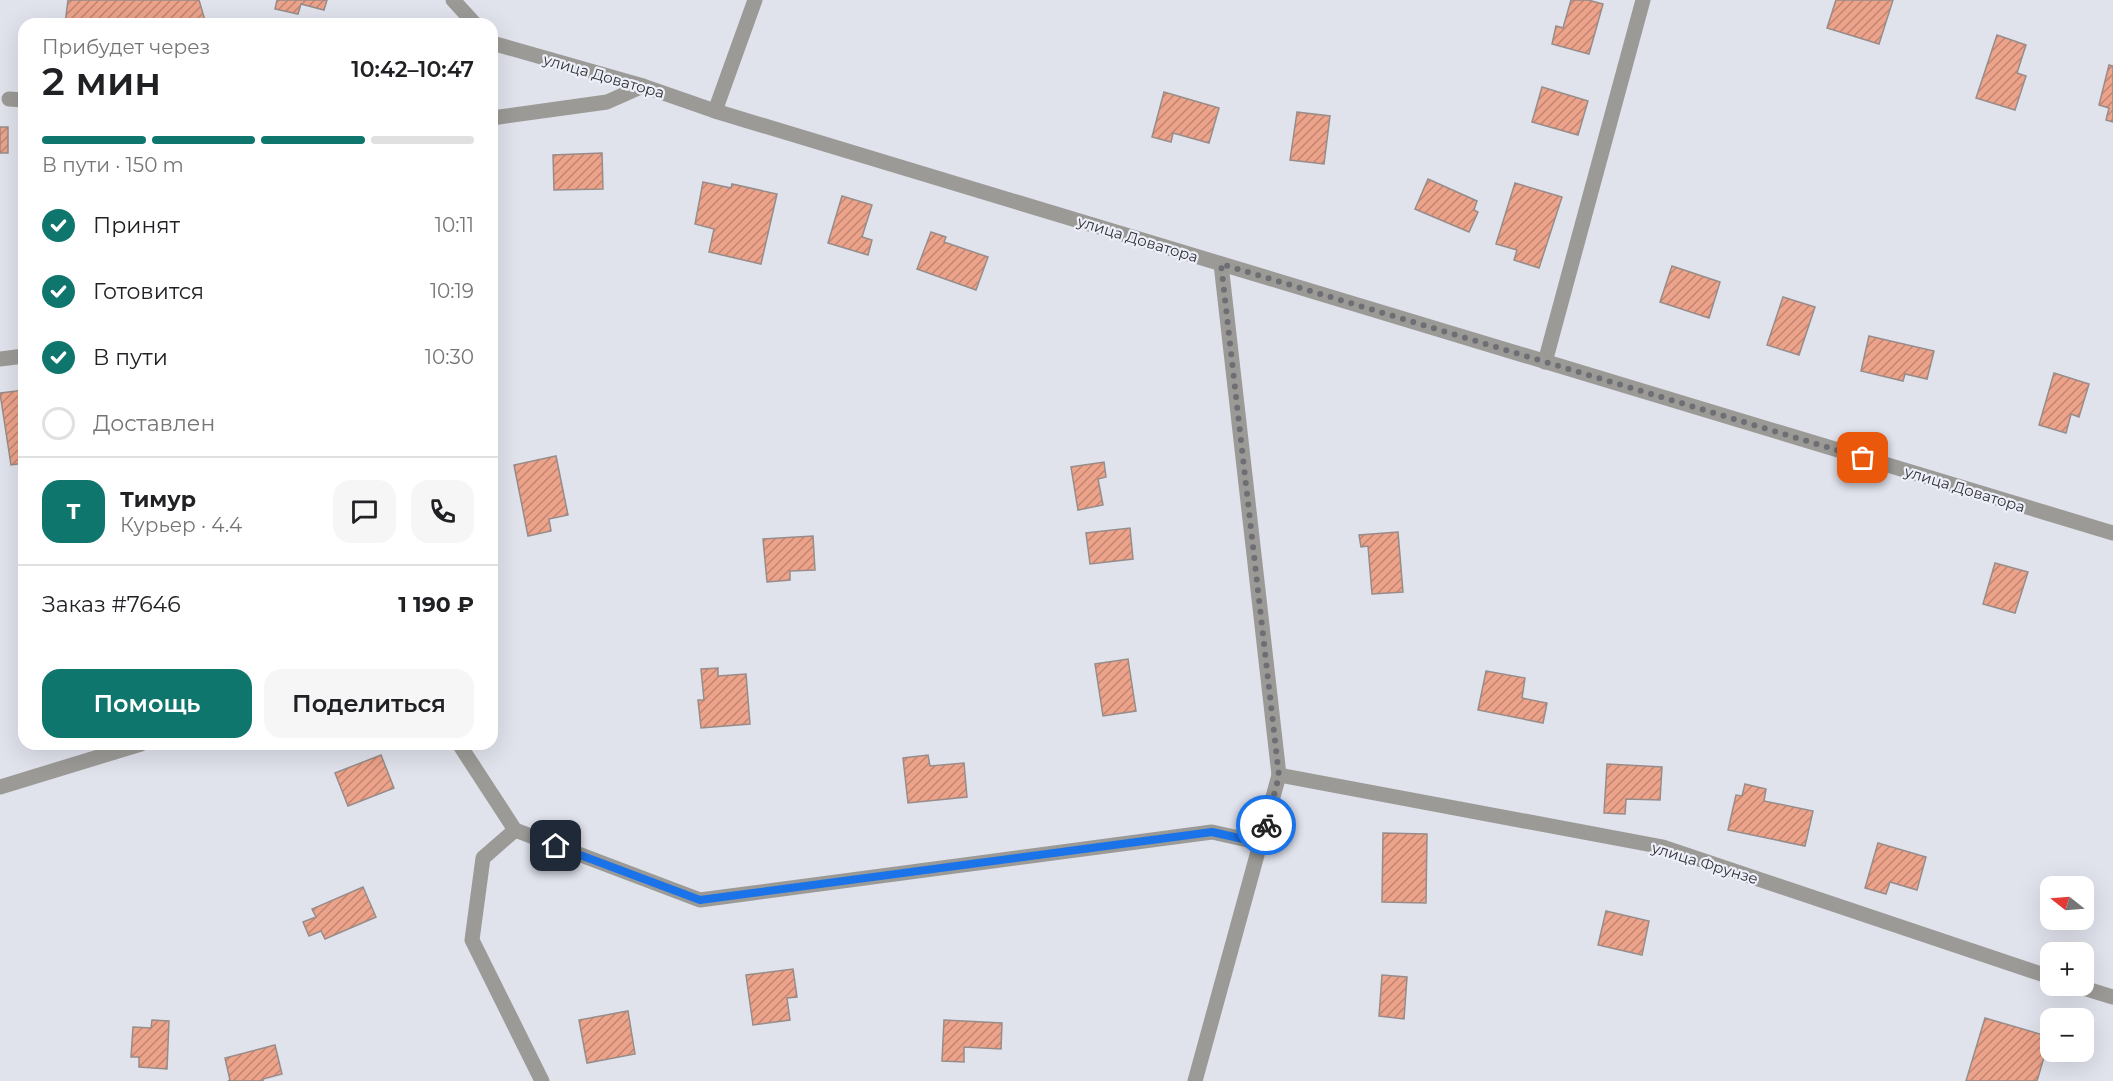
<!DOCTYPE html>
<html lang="ru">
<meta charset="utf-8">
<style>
body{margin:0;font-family:Montserrat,sans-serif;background:#f6f6f6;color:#202124;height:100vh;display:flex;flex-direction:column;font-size:22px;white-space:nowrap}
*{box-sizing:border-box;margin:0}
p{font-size:20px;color:#757577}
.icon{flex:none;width:33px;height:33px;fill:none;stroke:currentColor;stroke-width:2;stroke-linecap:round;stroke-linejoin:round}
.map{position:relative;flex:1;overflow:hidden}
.drawer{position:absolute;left:18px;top:18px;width:480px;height:732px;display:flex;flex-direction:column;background:#fff;border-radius:18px;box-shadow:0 6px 24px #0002}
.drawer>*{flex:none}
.needle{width:39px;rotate:287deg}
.buttons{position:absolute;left:2040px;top:876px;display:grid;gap:12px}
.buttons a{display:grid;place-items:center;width:54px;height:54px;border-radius:12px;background:#fff;box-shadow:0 6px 24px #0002;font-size:30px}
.pin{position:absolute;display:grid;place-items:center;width:51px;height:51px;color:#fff;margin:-26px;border-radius:12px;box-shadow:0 3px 9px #0006}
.courier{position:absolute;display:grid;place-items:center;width:60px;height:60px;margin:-30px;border:4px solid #1a73e8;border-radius:50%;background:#fff;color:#222;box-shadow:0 2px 8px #0007}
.summary em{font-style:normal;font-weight:600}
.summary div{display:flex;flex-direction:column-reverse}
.summary{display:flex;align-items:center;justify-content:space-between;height:102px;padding:0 24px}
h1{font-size:39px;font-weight:600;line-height:45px}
.bar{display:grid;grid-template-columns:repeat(4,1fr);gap:9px 6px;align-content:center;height:72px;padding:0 24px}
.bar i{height:8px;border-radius:4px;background:#e0e0e0}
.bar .current{background:#0f766e}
.bar p{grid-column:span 4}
.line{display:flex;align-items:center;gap:15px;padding:0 24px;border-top:2px solid #e0e0e0}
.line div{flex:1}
.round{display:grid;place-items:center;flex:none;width:63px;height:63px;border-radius:18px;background:#f6f6f6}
ol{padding:0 24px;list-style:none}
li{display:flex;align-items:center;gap:18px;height:66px}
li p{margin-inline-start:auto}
li .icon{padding:6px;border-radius:50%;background:#0f766e;color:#fff;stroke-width:4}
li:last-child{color:#757577}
li i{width:33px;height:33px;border:3px solid #e0e0e0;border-radius:50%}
.button{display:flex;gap:12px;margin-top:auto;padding:12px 24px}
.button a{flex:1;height:69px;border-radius:18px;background:#0f766e;color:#fff;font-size:24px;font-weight:600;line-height:69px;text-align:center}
.button a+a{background:#f6f6f6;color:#202124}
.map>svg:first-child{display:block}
.building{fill:url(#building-hatch);stroke:#978c89;stroke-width:1.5}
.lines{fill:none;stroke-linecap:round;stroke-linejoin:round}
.minor{stroke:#9b9a96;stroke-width:15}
.done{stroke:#6e6f75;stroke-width:6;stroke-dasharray:0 10.8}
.route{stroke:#1a73e8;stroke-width:8}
.labels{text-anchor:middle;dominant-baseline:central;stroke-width:4.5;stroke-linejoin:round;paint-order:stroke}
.street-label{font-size:15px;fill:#303135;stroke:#edeff9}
</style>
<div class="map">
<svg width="2113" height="1081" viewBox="0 0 2113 1081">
<defs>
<pattern id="building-hatch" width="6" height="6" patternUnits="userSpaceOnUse" patternTransform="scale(1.5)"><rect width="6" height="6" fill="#eda38a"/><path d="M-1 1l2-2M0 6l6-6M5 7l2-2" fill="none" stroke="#c08572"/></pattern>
</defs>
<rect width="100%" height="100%" fill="#e0e2ec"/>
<!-- building -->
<g class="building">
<polygon points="68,0 199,0 206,24 65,24"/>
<polygon points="277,0 327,0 324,10 301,4 298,14 275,9"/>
<polygon points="1571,0 1588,0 1603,4 1589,54 1552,44 1556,26 1563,28"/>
<polygon points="1836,0 1893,0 1879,44 1827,28"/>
<polygon points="1997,35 2026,45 2017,73 2026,76 2015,110 1976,98"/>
<polygon points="2109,65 2113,66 2113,122 2106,120 2109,108 2099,105"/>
<polygon points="1542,87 1588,101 1578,135 1532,122"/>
<polygon points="1164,92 1219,108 1209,143 1173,133 1171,142 1152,137"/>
<polygon points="1297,112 1330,116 1324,164 1290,160"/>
<rect x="0" y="127" width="8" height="26"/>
<polygon points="602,153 603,189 554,190 553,155"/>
<polygon points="1428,179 1477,201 1474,210 1478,212 1469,232 1415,209"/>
<polygon points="703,182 731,188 732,184 777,194 761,264 709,252 714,229 695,224"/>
<polygon points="1515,183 1562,197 1539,268 1514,260 1517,250 1496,244"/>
<polygon points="842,196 872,205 862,237 872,240 868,255 828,243"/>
<polygon points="931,232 946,237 944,242 988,257 976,290 917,269"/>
<polygon points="1672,266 1720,282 1709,318 1660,302"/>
<polygon points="1783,297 1815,307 1799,355 1767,345"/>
<polygon points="1869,336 1934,351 1927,379 1905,374 1903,381 1861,371"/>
<polygon points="2054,373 2089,384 2079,417 2071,414 2066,433 2039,425"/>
<polygon points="24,390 24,463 11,465 0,393"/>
<polygon points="556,456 568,515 549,519 551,531 528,536 514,465"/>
<polygon points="1104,462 1106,477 1098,479 1103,505 1078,510 1071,467"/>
<polygon points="1130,528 1133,559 1090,564 1086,533"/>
<polygon points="1398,532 1403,592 1372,594 1368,546 1361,547 1359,535"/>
<polygon points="813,536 815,570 790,571 790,580 767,582 763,539"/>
<polygon points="1995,563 2028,572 2015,613 1983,604"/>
<polygon points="1128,659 1136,711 1103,716 1095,664"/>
<polygon points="718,668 718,676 746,674 750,724 701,728 698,700 704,700 701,669"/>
<polygon points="1486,671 1525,678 1522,698 1547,703 1543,723 1478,710"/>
<polygon points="381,755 394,788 348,806 335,773"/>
<polygon points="928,755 930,766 964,763 967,797 908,803 903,758"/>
<polygon points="1607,764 1662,767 1660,800 1626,799 1625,814 1604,813"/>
<polygon points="1745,784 1766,789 1764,801 1813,811 1805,846 1728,830 1736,795 1742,796"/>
<polygon points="1383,833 1427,834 1426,903 1382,902"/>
<polygon points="1878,843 1926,857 1917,890 1890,882 1886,894 1865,888"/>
<polygon points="363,887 376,917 325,939 321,931 309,936 303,922 316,917 312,909"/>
<polygon points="1606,911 1649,921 1642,955 1598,945"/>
<polygon points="793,969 797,997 787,998 790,1020 753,1025 746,975"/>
<polygon points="1382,975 1407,977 1404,1019 1379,1016"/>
<polygon points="628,1011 635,1054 587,1063 579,1020"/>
<polygon points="1985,1018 2050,1037 2037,1081 1966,1081"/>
<polygon points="152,1020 169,1021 167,1069 139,1067 139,1057 131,1057 133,1027 151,1028"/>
<polygon points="944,1020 1002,1023 1001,1049 964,1047 964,1062 942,1061"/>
<polygon points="275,1045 282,1074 263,1079 263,1081 228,1081 230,1080 225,1058"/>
</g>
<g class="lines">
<!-- minor -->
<g class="minor">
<polyline points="453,0 475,24"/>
<polyline points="492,43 643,86 715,111 2113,533"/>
<polyline points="9,99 24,100"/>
<polyline points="715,111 755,0"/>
<polyline points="492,118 607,102 643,86"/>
<polyline points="0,359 24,356"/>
<polyline points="1545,362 1643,0"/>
<polyline points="459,744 515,830 700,900 1212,832 1261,843"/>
<polyline points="1279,775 1663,847 2050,977"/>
<polyline points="0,787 141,744"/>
<polyline points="515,830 483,858 472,940 542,1081"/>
<polyline points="2077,986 2113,997"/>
<polyline points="1195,1081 1279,775 1221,264"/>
</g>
</g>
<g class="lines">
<!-- done -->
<polyline class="done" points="1266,825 1279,776 1221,264 1863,458"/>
<!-- route -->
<polyline class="route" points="556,846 700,900 1212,832 1261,843 1266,825"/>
</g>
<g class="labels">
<!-- street labels -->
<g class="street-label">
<text transform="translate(604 76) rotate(16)">улица Доватора</text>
<text transform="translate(1138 239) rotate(17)">улица Доватора</text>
<text transform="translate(1965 489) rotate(17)">улица Доватора</text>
<text transform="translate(1705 863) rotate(17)">улица Фрунзе</text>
</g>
</g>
</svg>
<div class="buttons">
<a><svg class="needle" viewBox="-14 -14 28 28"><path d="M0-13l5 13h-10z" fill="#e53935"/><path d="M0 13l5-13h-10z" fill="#757577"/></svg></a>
<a>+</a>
<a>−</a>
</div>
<div class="pin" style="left:1863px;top:458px;background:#ea580c"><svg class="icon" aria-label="bag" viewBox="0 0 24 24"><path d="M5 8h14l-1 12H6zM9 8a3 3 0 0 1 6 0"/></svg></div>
<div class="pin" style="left:556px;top:846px;background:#1f2937"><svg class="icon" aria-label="home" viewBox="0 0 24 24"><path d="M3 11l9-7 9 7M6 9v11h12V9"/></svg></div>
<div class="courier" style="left:1266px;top:825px"><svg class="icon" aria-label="bike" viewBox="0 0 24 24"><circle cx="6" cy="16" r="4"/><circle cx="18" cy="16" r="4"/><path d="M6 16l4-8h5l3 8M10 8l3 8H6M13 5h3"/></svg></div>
<section class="drawer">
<div class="summary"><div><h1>2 мин</h1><p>Прибудет через</p></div><em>10:42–10:47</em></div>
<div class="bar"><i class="current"></i><i class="current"></i><i class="current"></i><i></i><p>В пути · 150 m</p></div>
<ol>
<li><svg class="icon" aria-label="check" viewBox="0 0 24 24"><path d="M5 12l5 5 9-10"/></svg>Принят<p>10:11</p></li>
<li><svg class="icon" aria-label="check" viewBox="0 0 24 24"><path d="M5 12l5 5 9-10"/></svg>Готовится<p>10:19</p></li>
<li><svg class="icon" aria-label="check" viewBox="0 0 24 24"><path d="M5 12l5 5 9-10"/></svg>В пути<p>10:30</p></li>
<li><i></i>Доставлен</li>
</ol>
<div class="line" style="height:108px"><b class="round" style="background:#0f766e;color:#fff">Т</b><div><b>Тимур</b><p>Курьер · 4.4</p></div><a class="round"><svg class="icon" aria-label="chat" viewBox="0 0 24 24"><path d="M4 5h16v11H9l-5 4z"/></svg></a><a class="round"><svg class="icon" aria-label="phone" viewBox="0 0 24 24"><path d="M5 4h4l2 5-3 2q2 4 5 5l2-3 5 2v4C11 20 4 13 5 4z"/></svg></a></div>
<div class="line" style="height:78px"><div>Заказ #7646</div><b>1 190 ₽</b></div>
<div class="button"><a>Помощь</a><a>Поделиться</a></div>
</section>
</div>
